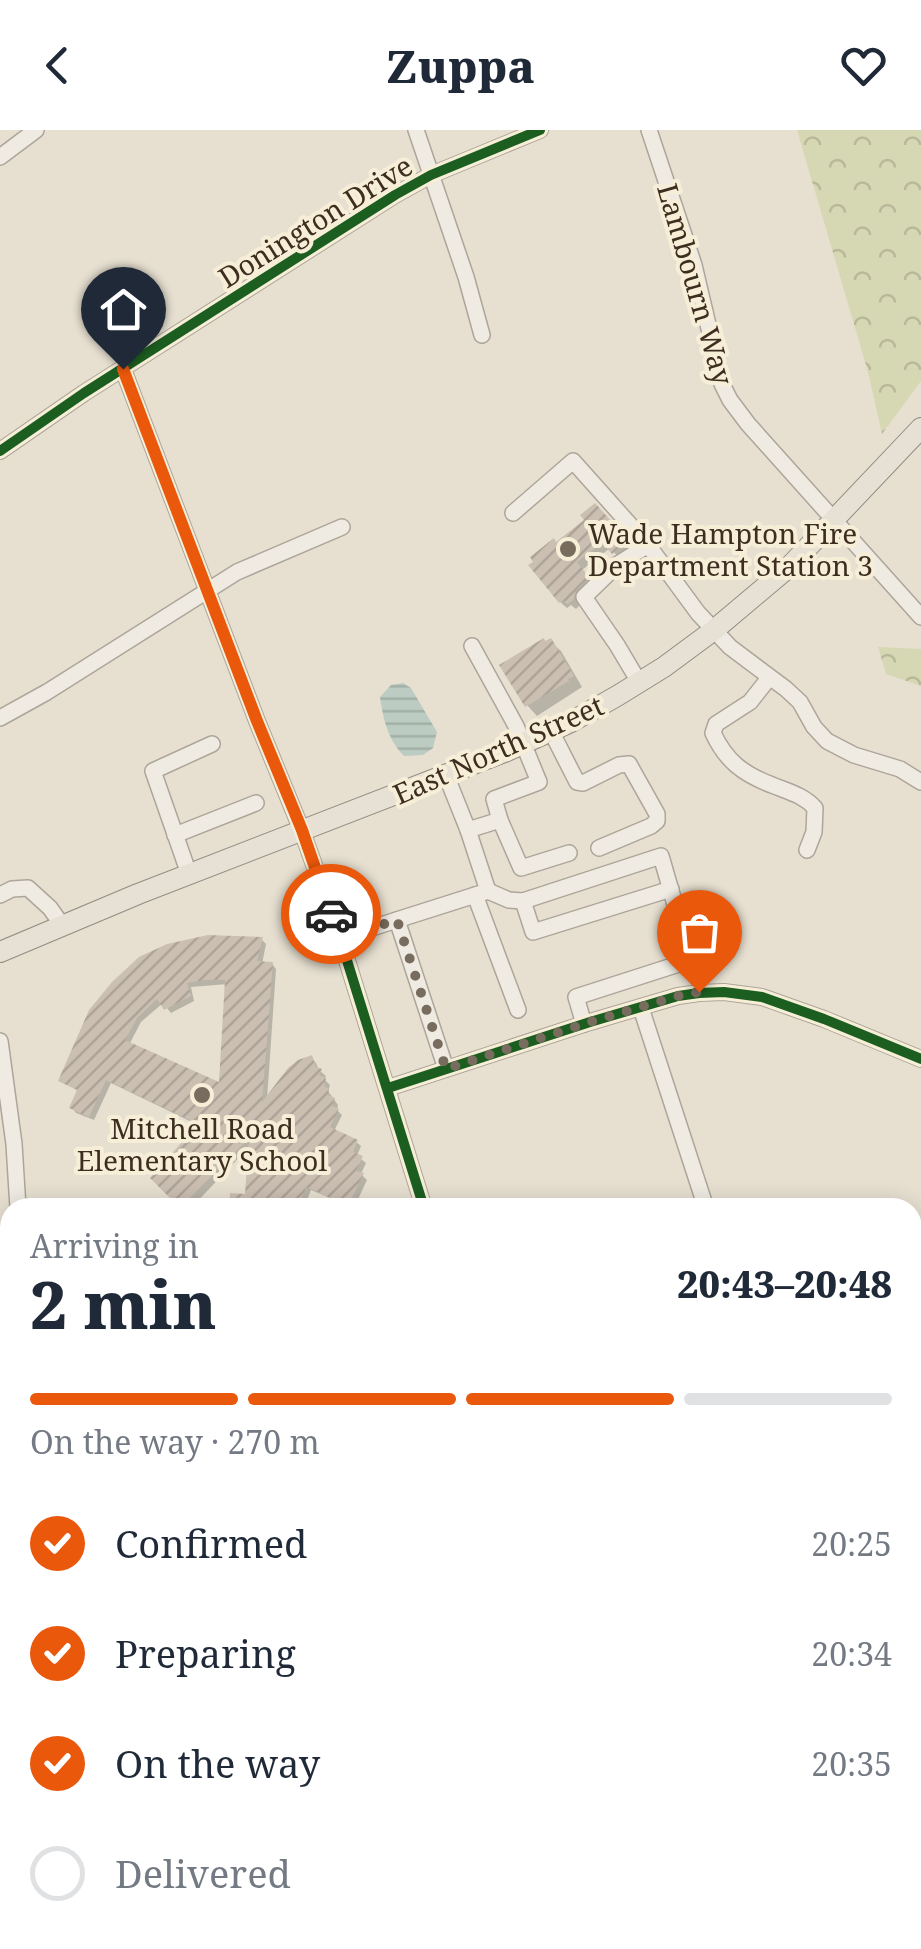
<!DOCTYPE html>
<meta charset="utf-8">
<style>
body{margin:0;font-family:"Noto Serif",serif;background:#f2f2f3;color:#1f2937;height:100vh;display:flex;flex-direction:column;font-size:38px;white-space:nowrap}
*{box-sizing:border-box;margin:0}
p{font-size:32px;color:#747a83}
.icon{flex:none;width:55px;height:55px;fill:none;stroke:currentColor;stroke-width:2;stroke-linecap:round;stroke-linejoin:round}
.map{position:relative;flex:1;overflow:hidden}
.details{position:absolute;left:0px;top:1068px;width:922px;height:752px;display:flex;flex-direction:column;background:#fff;border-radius:30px 30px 0 0;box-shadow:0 5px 25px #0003}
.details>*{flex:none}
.pin{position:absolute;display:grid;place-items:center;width:85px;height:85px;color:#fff;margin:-102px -42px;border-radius:50% 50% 50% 0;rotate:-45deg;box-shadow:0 0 10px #0007}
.pin .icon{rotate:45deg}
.courier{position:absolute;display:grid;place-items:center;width:100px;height:100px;margin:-50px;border:8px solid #ea580c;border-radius:50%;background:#fff;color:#222;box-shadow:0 2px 12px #0007}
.overview em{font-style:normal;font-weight:800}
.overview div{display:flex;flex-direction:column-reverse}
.overview{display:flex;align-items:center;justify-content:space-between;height:170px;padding:0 30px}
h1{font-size:65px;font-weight:800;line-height:75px}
.bar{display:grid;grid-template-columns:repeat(4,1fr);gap:15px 10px;align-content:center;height:120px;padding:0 30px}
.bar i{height:12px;border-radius:8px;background:#e0e1e3}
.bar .on{background:#ea580c}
.bar p{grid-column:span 4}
ol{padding:0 30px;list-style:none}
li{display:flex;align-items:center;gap:30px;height:110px}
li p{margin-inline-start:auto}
li .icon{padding:10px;border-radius:50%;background:#ea580c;color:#fff;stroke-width:4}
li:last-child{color:#747a83}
li i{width:55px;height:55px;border:5px solid #e0e1e3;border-radius:50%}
header{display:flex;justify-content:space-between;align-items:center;height:130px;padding:0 30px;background:#fff;font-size:45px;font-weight:800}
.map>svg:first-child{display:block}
.forest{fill:url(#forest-crowns)}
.water{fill:url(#water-rules)}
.shadow{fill:#0003;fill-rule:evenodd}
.building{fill:url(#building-hatch);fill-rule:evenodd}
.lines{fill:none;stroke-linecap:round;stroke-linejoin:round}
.minor-casing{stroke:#ada599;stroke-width:18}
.major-casing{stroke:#928b80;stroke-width:22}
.minor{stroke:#efebe3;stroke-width:15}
.major{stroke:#e6e1d4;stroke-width:20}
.cycleway-casing{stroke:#f7eed8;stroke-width:16}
.cycleway{stroke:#1b5e20;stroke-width:10}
.done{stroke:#786c5e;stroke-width:10;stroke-dasharray:0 18}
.route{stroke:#ea580c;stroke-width:12}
.poi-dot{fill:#786c5e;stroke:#f7eed8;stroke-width:4}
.labels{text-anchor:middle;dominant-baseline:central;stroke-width:8;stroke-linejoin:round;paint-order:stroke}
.street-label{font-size:28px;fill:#3d2e20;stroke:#f7eed8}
.poi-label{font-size:28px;fill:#3d2e20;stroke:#f7eed8;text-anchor:start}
</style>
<header><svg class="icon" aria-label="back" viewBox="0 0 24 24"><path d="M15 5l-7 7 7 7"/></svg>Zuppa<svg class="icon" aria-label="heart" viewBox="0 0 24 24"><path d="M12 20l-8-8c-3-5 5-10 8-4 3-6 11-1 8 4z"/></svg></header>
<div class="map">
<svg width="921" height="1819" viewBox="0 0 921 1819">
<defs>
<pattern id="forest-crowns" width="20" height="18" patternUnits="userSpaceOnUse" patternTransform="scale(2.5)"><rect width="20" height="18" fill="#d6d7b3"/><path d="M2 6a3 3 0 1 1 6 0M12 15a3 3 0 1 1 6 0" fill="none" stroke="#b9b99a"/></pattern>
<pattern id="water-rules" width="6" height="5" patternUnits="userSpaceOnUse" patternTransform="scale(2.5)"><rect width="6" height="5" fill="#bcccc2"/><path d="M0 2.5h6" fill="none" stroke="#a2b0a6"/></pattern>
<pattern id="building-hatch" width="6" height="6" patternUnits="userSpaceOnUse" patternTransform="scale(2.5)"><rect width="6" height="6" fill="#cbbfb2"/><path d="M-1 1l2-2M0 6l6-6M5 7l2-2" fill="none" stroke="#afa499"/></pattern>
</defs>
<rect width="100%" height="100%" fill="#e7e0d1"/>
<!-- forest -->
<g class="forest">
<polygon points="797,0 921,0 921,251 882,304 868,242"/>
<polygon points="878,517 921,519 921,556 886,544"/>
<polygon points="10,1785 10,1810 213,1810 212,1819 0,1819 0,1787"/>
</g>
<!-- water -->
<path class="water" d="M403 553 411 558 437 602 433 618 423 625 404 626C388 610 383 589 380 567L391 555Z"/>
<!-- shadow -->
<g class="shadow">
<polygon points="601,383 633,419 620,429 610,418 582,440 594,455 582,467 579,476 576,479 571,475 567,478 560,472 556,415"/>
<polygon points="550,511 561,521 582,557 537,586 527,575"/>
<path d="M262 810 266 814 262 834H272L276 839 267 970 311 928 316 933 319 940 326 946 324 949 330 955 328 961 338 975 337 980 342 985 334 1001 356 1012 361 1016 357 1026 366 1033 361 1044 367 1050 354 1078 311 1060 304 1078 283 1070V1078H232L247 1067 251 1015 191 1078H183L153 1047 200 996 111 953 94 990 76 983 72 978 79 961 61 951 92 881ZM228 854 221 956 129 915 141 892 163 873 171 883 194 871 191 857Z"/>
<polygon points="4,1115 10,1121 10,1166 0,1171 0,1116"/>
</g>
<!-- building -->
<g class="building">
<polygon points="595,373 629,411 612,424 602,413 577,432 589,447 576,460 573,470 567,474 563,470 559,473 528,435 533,432 530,427 554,408 556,412 584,390 580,385"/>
<polygon points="544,508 545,511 551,508 574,546 568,549 569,551 525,577 499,535"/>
<path d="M208 805 263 807 257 831 273 832 262 972 288 938 298 930 312 925 316 937 322 939 319 945 326 948 324 956 329 959 328 965 335 968 332 976 339 979 330 997 358 1010 353 1022 363 1026 356 1041 364 1043 348 1076 306 1057 299 1075 279 1067V1078H229L230 1063 245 1064 249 1008 180 1078 150 1048 198 994 106 950 89 987 69 978 77 960 58 951 89 880 112 852 139 827 167 814ZM205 850H225L219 952 125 910 137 888 157 869 164 880 191 866 187 853Z"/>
</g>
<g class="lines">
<!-- minor casing -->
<g class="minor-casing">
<g id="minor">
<polyline points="416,0 466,147 482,205"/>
<polyline points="649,0 694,135 722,254 730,270 748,294 921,487"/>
<polyline points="0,27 36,0"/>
<polyline points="123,239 257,591 302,701 340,808 424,1078"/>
<polyline points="0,321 84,263 395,65 431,45 540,0"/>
<polyline points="513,383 573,331 648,415"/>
<path d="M769 548 750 572 716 594 713 603C726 631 743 644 772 655 789 662 803 665 815 678L814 702 807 720"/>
<polyline points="639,552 617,515 584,467 618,434 648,415 698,483 730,517 786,559 800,572 814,597 827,611 854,625 900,639 921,652"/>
<polyline points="0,588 47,562 237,442 342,397"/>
<polyline points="551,601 577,652 583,653 619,635 629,634 657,684 657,691 651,696 599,718"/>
<polyline points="500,690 521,738 569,723"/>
<polyline points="468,700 500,690 494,669 539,652 516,596 472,516"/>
<polyline points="175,705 256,673"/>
<polyline points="189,744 153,641 212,614"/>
<polyline points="488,761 509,770 523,771 661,726 691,830 576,867 584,894"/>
<polyline points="0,765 12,759 28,758 50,778 62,795"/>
<polyline points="475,765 518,880"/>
<polyline points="523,771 533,802 671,759"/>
<polyline points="397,790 446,939"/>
<polyline points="340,808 488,761 468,700 446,645"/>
<polyline points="641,878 706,1078"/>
<polyline points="0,911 14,1014 18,1078"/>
<polyline points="388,958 590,892 678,866 699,863 724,862 762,867 824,889 921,929"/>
<polyline points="0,1172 10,1169"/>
<polyline points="912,1267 921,1246"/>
<polyline points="912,1362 921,1391"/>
<polyline points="0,1377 10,1375"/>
<polyline points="912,1538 921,1469"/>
<polyline points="912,1664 921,1684"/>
<polyline points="0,1724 10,1722"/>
<polyline points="912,1763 921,1755"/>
<polyline points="518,1810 519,1819"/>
<polyline points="565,1810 566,1819"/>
<polyline points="835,1810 843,1819"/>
<polyline points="404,1819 421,1810"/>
<polyline points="859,1819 866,1810"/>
</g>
</g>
<!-- major casing -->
<g class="major-casing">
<polyline id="major" points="0,822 138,764 507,621 571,592 617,566 664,537 714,500 790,436 921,298"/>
</g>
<!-- minor -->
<use href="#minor" class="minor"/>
<!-- major -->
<use href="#major" class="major"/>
<!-- cycleway casing -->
<g class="cycleway-casing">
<g id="cycleway">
<polyline points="123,239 257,591 302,701 340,808 424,1078"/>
<polyline points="0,321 84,263 395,65 431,45 540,0"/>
<polyline points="388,958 590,892 678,866 699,863 724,862 762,867 824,889 921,929"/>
</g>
</g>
<!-- cycleway -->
<use href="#cycleway" class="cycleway"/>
</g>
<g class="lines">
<!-- done -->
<polyline class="done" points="331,784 340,808 397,790 446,939 590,892 678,866 699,862"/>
<!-- route -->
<polyline class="route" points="123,239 257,591 302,700 331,784"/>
</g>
<!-- markers -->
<g class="poi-dot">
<circle cx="568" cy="419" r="10"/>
<circle cx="202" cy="965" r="10"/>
</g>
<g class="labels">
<!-- street labels -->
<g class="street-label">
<text transform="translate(315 91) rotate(-32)">Donington Drive</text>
<text transform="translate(696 154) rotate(74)">Lambourn Way</text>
<text transform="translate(498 619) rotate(-24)">East North Street</text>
</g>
<!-- poi labels -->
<g class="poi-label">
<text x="588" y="403">Wade Hampton Fire<tspan x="588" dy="32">Department Station 3</tspan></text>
<text x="202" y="998" text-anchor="middle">Mitchell Road<tspan x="202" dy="32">Elementary School</tspan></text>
</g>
</g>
</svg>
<div class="pin" style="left:699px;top:862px;background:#ea580c"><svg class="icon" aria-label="bag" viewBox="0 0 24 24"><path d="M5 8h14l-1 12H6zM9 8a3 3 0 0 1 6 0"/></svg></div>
<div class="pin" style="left:123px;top:239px;background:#1f2937"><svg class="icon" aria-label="home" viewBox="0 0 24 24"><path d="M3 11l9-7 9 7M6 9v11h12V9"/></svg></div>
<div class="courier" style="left:331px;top:784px"><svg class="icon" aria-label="car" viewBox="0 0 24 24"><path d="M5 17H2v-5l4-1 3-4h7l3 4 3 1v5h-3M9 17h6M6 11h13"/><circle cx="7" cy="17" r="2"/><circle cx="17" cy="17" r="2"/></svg></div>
<section class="details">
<div class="overview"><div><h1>2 min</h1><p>Arriving in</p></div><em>20:43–20:48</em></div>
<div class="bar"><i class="on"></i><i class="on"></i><i class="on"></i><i></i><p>On the way · 270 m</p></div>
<ol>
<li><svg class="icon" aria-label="check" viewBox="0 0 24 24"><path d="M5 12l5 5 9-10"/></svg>Confirmed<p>20:25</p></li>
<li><svg class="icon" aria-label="check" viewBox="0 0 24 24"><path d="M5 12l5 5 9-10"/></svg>Preparing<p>20:34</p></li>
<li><svg class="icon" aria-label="check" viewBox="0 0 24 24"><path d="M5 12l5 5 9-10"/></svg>On the way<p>20:35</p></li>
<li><i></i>Delivered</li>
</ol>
</section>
</div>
